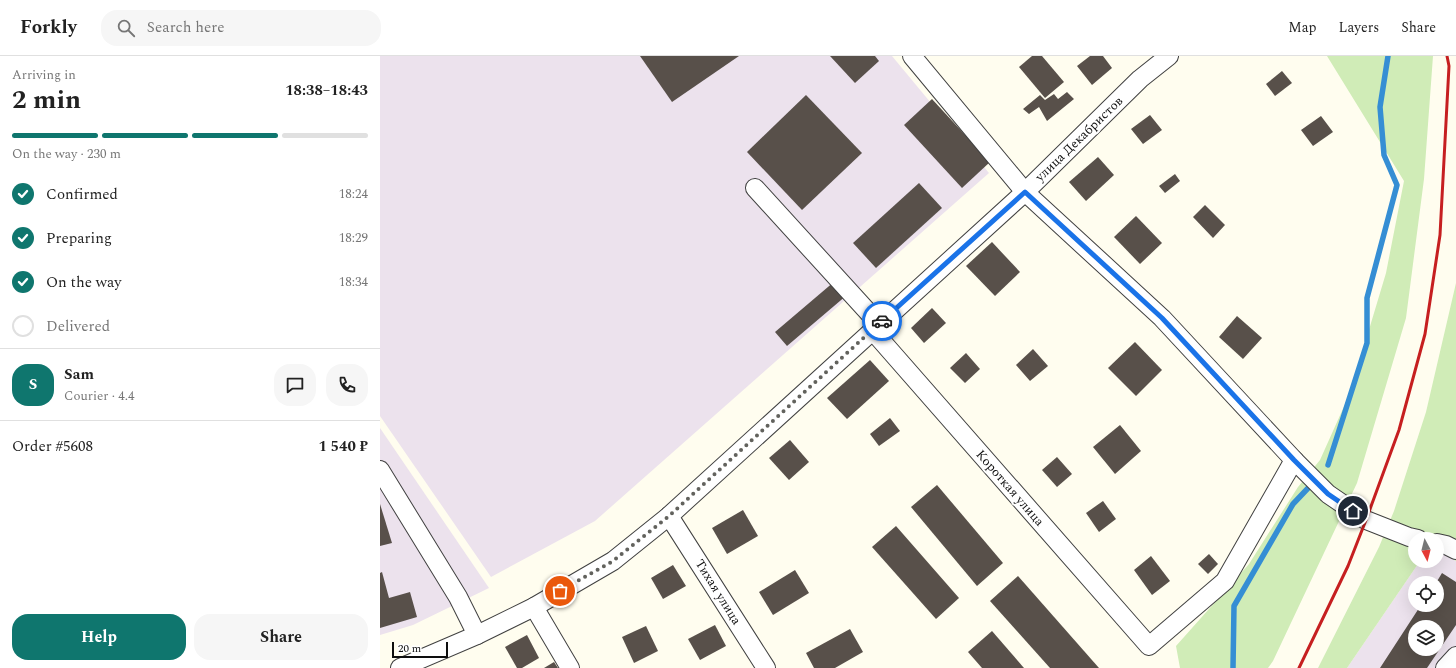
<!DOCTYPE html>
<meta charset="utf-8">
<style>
body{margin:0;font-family:Spectral,serif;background:#f6f6f6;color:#222;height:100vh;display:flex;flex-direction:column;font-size:15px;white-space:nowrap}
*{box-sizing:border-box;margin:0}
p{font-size:13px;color:#767676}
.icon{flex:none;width:22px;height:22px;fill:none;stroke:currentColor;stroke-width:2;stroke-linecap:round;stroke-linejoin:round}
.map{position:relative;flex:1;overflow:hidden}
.details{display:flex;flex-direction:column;background:#fff;width:380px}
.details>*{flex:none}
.needle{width:26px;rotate:173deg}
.controls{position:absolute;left:1028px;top:476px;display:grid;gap:8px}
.controls a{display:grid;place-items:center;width:36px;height:36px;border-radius:50%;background:#fff;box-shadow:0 4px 16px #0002;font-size:20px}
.scale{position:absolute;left:12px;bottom:10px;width:56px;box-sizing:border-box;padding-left:4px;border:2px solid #0e0e0e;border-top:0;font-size:11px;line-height:14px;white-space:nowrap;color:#0e0e0e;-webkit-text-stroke:3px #fff;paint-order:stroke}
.pin{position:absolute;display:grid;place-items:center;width:34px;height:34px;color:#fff;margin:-17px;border:2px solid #fff;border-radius:50%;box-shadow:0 1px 4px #0007}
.courier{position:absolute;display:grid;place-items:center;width:40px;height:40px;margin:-20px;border:3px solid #1a73e8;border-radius:50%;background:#fff;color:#222;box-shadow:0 1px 5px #0007}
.summary em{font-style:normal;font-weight:700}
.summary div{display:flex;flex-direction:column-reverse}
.summary{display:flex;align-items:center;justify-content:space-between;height:68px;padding:0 12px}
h1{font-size:26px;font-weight:700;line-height:30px}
.bar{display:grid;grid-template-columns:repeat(4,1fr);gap:6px 4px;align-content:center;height:48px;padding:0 12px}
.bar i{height:5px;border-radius:3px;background:#e0e0e0}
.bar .current{background:#0f766e}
.bar p{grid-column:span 4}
.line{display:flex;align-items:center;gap:10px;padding:0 12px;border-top:1px solid #e0e0e0}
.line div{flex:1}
.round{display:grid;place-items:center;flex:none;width:42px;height:42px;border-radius:16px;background:#f6f6f6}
ol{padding:0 12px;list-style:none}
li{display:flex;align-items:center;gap:12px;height:44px}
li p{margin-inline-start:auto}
li .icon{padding:4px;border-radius:50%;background:#0f766e;color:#fff;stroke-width:4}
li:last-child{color:#767676}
li i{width:22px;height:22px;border:2px solid #e0e0e0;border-radius:50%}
.primary-button{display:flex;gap:8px;margin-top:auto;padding:8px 12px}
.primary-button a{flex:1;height:46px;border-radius:16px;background:#0f766e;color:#fff;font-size:16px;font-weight:700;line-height:46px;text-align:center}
.primary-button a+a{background:#f6f6f6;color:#222}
header{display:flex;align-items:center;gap:24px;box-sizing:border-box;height:56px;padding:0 20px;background:#fff;border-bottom:1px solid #e0e0e0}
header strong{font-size:19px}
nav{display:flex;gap:22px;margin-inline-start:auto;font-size:14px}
.search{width:280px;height:36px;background:#f6f6f6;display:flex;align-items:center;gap:10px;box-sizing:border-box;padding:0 14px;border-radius:16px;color:#767676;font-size:15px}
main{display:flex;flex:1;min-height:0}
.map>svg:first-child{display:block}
.industrial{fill:#ece2ed;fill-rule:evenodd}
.green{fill:#d0ecb7}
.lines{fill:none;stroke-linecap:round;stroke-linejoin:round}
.stream{stroke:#358ed4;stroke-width:5.5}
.building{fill:#58504a;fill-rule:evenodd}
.minor-casing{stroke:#414141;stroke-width:20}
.minor{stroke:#fff;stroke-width:18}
.rail{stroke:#c61f20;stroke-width:3}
.done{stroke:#62625d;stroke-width:4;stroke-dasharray:0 7.2}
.route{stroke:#1a73e8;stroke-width:5}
.labels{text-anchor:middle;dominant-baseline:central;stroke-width:4;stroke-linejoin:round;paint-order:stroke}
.street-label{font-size:13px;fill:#0e0e0e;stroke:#fff}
</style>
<header>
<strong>Forkly</strong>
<div class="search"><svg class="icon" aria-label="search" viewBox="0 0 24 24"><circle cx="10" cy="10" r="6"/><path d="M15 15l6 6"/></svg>Search here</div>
<nav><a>Map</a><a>Layers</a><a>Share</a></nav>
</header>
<main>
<section class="details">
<div class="summary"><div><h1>2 min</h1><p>Arriving in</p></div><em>18:38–18:43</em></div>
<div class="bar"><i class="current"></i><i class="current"></i><i class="current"></i><i></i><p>On the way · 230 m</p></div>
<ol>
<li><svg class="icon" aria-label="check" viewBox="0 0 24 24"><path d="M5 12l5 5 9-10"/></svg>Confirmed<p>18:24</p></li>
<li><svg class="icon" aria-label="check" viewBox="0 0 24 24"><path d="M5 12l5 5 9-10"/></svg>Preparing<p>18:29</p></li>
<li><svg class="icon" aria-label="check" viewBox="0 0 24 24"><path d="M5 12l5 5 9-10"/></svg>On the way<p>18:34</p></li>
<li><i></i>Delivered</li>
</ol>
<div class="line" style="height:72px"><b class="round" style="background:#0f766e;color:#fff">S</b><div><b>Sam</b><p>Courier · 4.4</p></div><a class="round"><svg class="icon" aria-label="chat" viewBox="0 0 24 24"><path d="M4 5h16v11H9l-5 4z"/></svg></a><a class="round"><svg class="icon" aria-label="phone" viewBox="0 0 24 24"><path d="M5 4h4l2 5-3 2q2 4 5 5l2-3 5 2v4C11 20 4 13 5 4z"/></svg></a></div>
<div class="line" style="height:52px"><div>Order #5608</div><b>1 540 ₽</b></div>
<div class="primary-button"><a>Help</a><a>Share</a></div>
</section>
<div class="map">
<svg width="1076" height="612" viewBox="0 0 1076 612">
<rect width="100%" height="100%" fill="#fffdef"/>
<!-- industrial -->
<g class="industrial">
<polygon points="0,0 512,0 609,117 215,465 111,521 0,360"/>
<polygon points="0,372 109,532 33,569 0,579"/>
<path d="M1057 496 1063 497 1076 505V612H967L1040 505H1057ZM1035 527H1057V549H1035ZM1035 571H1057V593H1035Z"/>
</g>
<!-- green -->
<g class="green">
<polygon points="947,0 1053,0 1044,123 1026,262 977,427 893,605 888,612 800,612 796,590 869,508 918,431 940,404 970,337 1006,217 1024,125"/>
<polygon points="1076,227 1076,505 1063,497 1057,483 1035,483 1035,505 1040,505 967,612 938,612 999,491 1014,455 1046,356"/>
</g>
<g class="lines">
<!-- stream -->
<g class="stream">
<polyline points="948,409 987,287 987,242 1017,129 1004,99 1000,51 1008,0"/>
<polyline points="853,612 854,550 913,448 931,429"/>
</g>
</g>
<!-- building -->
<g class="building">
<polygon points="260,0 359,0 292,46"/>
<polygon points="450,0 495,0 499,5 475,27"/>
<polygon points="652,0 662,0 684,26 665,42 639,11"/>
<polygon points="710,0 723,0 732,12 712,29 697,10"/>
<polygon points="902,15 912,27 895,40 886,28"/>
<polygon points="687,36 694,43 667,65 659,51 649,58 643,53 660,39 665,44 674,38 678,43"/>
<polygon points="426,39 482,97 422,154 367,96"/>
<polygon points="552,43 610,106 582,132 524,69"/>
<polygon points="770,59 782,74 763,88 751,73"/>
<polygon points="941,60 953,76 933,90 921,74"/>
<polygon points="718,101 734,119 706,145 689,126"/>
<polygon points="795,118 800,125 785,137 779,130"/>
<polygon points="539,127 562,152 496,212 473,187"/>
<polygon points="825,149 845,169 833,182 813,161"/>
<polygon points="756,160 782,187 760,208 734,181"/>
<polygon points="612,186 640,216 615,240 586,210"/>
<polygon points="455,225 467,239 407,290 395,276"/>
<polygon points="552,252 566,267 544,287 531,272"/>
<polygon points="857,260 882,282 863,303 839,281"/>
<polygon points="755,286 782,314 756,340 728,312"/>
<polygon points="653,293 668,310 650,325 636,309"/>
<polygon points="586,297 600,313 585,327 570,312"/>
<polygon points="490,304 509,325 467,363 447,342"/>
<polygon points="510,362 520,375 499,390 490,378"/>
<polygon points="740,369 761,395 735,418 713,391"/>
<polygon points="410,384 429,406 409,424 389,402"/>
<polygon points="677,401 692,418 677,431 662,414"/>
<polygon points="557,429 623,507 597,530 531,451"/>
<polygon points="723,445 736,463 719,476 706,457"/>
<polygon points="0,448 12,487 0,490"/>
<polygon points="363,454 378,480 347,498 332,472"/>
<polygon points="516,470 579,542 556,563 492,491"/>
<polygon points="829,498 838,508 828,518 818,508"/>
<polygon points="771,500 790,525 772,539 754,514"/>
<polygon points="293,509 306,530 283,543 271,522"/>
<polygon points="415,514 429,537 393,559 379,536"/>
<polygon points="2,516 9,542 30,536 37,561 0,572 0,517"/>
<path d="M1062 517 1076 526V569L1047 612H1000L1041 549H1057V527H1056ZM1035 571H1057V593H1035Z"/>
<polygon points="638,520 719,612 670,612 610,545"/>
<polygon points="335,569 346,590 320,604 308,583"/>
<polygon points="266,570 278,595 254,607 242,581"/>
<polygon points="470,573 483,596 455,612 434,612 426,597"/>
<polygon points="612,575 644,612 602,612 588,596"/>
<polygon points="147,579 159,602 142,612 137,612 125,591"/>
<polygon points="174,606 178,612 164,612"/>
</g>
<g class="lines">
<!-- minor casing -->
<g class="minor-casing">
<g id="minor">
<polyline points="532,0 645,136 782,262 914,404 948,438 986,464 1029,481 1038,483"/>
<polyline points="375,132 499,268"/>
<polyline points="492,274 769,590 845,525 914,404"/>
<polyline points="0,414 78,541 97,579"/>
<polyline points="289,460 386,612"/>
<polyline points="1057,487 1066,489 1076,494"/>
<polyline points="154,551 190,612"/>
<polyline points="20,612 97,579 154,551 233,505 289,460 645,136 760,23 789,0"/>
<polyline points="1065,612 1076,600"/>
</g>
</g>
<!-- minor -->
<use href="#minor" class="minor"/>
<!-- rail -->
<polyline class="rail" points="919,612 968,510 986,464 1019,374 1045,278 1060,179 1069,10 1067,0"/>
</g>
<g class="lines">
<!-- done -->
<polyline class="done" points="180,535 233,505 289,460 502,265"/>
<!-- route -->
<polyline class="route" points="502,265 645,136 782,262 914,404 948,438 973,455"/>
</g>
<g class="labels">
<!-- street labels -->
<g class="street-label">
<text transform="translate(699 83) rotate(-44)">улица Декабристов</text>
<text transform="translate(630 432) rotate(49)">Короткая улица</text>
<text transform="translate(338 536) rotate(58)">Тихая улица</text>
</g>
</g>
</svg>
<div class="controls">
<a><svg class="needle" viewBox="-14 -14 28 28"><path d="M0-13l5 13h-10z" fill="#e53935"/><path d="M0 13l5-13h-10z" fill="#767676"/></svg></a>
<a><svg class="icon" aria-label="locate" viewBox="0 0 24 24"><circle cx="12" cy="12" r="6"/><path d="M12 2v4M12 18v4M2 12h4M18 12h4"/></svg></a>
<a><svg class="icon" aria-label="layers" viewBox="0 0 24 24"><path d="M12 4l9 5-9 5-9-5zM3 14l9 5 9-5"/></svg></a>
</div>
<div class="scale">20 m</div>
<div class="pin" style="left:180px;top:535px;background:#ea580c"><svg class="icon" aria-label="bag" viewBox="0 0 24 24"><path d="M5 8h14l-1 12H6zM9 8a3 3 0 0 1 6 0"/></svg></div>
<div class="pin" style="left:973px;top:455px;background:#1f2937"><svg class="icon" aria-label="home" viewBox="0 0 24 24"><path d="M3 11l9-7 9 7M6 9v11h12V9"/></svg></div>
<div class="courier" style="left:502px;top:265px"><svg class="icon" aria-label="car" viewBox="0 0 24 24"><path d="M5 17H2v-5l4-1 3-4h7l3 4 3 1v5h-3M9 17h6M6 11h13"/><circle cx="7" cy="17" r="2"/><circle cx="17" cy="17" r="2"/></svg></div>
</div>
</main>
